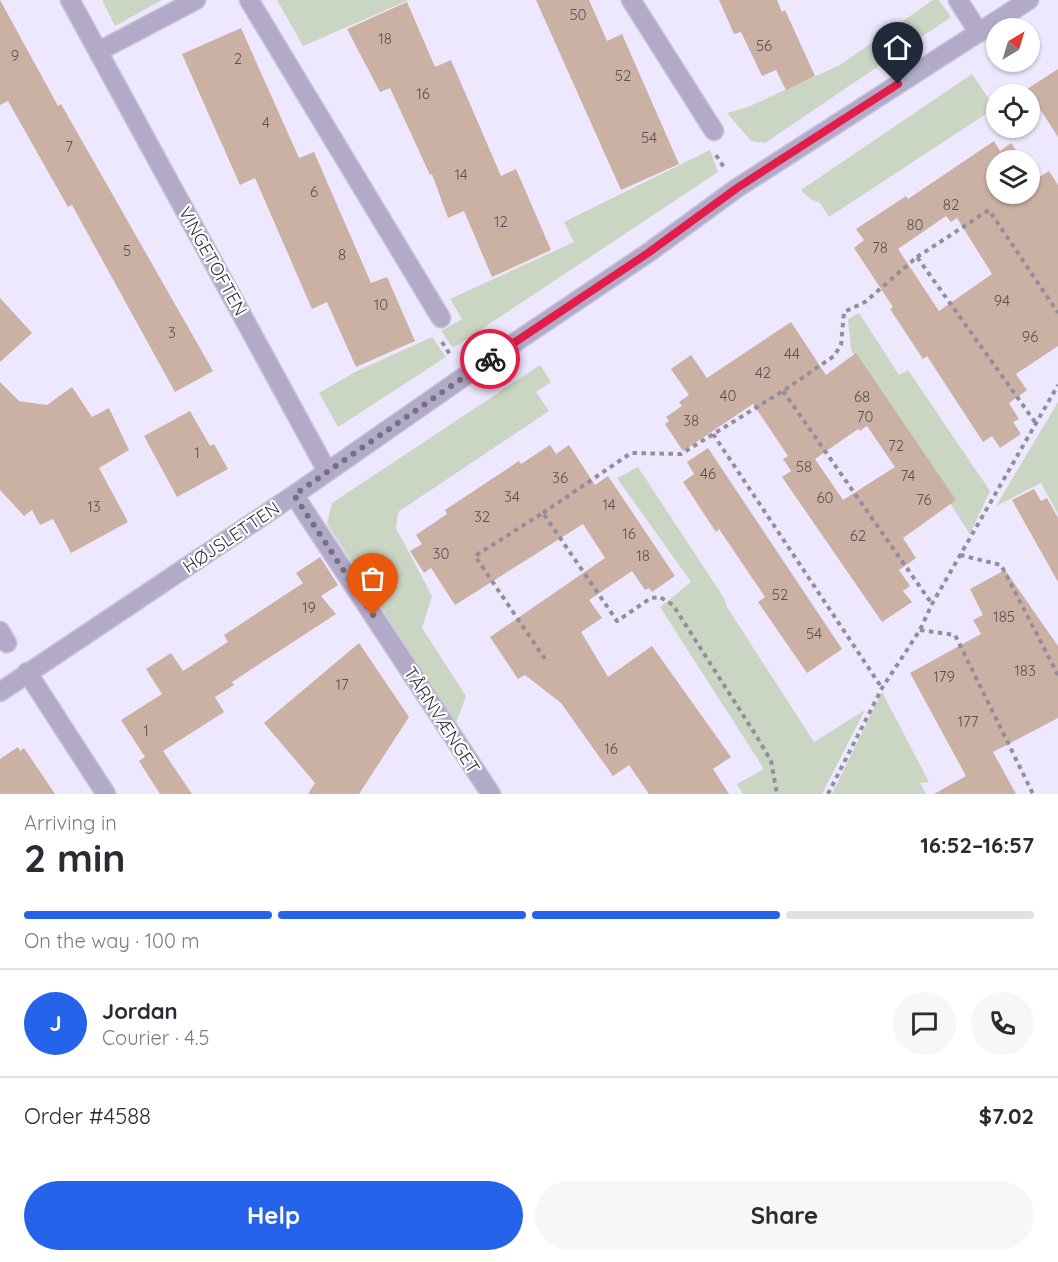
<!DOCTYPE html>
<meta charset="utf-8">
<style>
body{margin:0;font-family:Quicksand,sans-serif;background:#f7f7f7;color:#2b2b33;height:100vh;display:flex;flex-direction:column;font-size:22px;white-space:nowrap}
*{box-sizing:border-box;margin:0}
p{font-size:20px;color:#7c7c81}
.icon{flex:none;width:33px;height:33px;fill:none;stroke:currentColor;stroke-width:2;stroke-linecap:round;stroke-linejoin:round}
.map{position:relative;height:794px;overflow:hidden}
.details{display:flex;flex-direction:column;background:#fff;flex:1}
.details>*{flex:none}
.needle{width:39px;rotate:38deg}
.buttons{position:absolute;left:986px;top:18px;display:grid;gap:12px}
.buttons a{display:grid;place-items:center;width:54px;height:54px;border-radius:50%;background:#fff;box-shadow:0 2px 4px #0004;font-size:30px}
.pin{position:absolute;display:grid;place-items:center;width:51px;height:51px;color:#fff;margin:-62px -26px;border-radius:50% 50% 50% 0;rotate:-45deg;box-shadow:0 0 6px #0007}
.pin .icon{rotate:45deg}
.courier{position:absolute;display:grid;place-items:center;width:60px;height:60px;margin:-30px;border:4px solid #e11d48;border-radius:50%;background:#fff;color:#222;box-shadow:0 2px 8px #0007}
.headline em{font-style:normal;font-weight:700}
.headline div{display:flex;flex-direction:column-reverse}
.headline{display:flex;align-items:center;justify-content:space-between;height:102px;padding:0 24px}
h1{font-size:39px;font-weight:700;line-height:45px}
.bar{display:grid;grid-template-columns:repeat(4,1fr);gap:9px 6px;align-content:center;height:72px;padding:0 24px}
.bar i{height:8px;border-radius:4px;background:#e1e1e2}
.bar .active{background:#2563eb}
.bar p{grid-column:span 4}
.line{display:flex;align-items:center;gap:15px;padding:0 24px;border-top:2px solid #e1e1e2}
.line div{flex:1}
.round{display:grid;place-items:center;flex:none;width:63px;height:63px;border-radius:32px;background:#f7f7f7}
.action{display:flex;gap:12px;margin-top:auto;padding:12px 24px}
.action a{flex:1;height:69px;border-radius:36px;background:#2563eb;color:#fff;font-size:24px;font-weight:700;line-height:69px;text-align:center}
.action a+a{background:#f7f7f7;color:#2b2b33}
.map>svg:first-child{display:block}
.green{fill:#cad6c3}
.building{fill:#cab1a4;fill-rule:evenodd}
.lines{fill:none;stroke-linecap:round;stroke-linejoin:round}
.minor-casing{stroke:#c8c4d6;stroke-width:21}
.path{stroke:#928e9e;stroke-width:4;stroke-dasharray:4.5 4.5;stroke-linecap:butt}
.minor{stroke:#b3aaca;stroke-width:18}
.done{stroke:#757280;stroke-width:6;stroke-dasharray:0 10.8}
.route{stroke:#e11d48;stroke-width:8}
.labels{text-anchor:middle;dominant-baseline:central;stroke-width:4.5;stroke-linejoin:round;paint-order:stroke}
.number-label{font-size:15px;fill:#5a5256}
.street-label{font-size:18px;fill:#35323c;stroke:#fff}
</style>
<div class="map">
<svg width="1058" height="794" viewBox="0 0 1058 794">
<rect width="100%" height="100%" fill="#ede8fd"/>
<!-- green -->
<g class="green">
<polygon points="102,0 162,0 115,26"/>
<polygon points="277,0 409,0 303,46"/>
<polygon points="933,0 939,0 951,17 765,143 751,141 727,113 748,107 840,65"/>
<polygon points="972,74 995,108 829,217 820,203 810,199 801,190"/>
<polygon points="710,150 718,172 453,348 441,331 462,319 450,299 574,242 564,222"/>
<polygon points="859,313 899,375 908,370 990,491 970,534 851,350 848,319"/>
<polygon points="432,337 446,357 338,427 319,393 355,372"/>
<polygon points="540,365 551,382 536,392 549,411 398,512 396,528 432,596 422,628 466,696 456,723 327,524 332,503"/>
<polygon points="1058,402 1058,514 1041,483 996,506"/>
<polygon points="638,467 724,598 727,607 814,742 865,710 822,794 743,794 737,784 764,769 660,607 691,582 617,478"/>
<polygon points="882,692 929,782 920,783 926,794 832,794"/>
</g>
<!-- building -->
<g class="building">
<polygon points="0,0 58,106 61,104 213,371 175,392 72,205 68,207 8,101 0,105"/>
<polygon points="536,0 589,0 607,41 622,34 679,164 621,190"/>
<polygon points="719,0 777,0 782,12 785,10 815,76 786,90 776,70 762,76 741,32 734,34"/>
<polygon points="407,2 435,67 451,60 501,176 516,169 551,250 492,277 464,211 448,218 432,174 430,175 390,88 380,92 347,29"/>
<polygon points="241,28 299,158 314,152 371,283 387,277 415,341 356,367 327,302 312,309 255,178 240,185 182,54"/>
<polygon points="1058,69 1058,137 1027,89"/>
<path d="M994 141 1000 151 1011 143 1023 160H996V194H1029V169L1036 179 1049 171 1058 185V346L1016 374 1027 390 1009 403 1019 419 1013 422 1021 434 1000 448 992 436 983 442 927 356 923 359 890 309 893 307 854 248 864 240 856 229 906 196 908 199ZM946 216 951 222 957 218 992 274 939 311 898 249Z"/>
<polygon points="0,298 32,333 0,362"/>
<path d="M791 322 826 375 856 353 956 500 903 538 916 558 899 570 910 586 903 591 912 602 882 622 782 477 791 471 783 459 788 456 753 404 683 451 665 424 669 421 666 417 682 406 679 402 689 395 671 369 691 355 707 378ZM867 426 895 467 843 500 815 459 858 429 860 431Z"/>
<polygon points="0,382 19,401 47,405 72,387 92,417 109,408 129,450 99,468 128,522 71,553 53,519 40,525 32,510 24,516 0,490"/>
<polygon points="190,411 210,446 214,444 228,469 177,497 144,436"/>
<polygon points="550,445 556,454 569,445 595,485 608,476 675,576 652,592 649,588 645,590 632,571 589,600 602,618 581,632 608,677 652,646 731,757 713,769 729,794 649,794 629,765 613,776 561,703 525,675 518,679 490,637 605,558 583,524 455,605 431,568 424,573 410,551 422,544 416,535 447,514 445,510 519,461 521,464"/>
<polygon points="708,448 842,649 807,673 758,602 765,597 719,529 716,532 683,482 694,474 687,462"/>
<polygon points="1034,489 1041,501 1047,498 1058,518 1058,582 1012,500"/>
<polygon points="320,557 338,585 321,596 336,614 232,682 234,685 215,697 224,712 163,751 192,794 160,794 139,761 145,757 121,720 162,694 146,669 171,653 183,671 228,642 224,635 303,583 296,573"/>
<polygon points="1005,570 1058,646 1058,718 993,752 1016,794 934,794 966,776 910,673 981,634 973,620 983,615 970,589"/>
<polygon points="359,643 409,717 359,794 308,794 315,783 264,723"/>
<polygon points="18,747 20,751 24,748 55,794 0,794 0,759"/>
</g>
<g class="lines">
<!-- minor casing -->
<g class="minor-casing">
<g id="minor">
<polyline points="70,0 327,471"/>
<polyline points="249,0 441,318"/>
<polyline points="631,0 714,131"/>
<polyline points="958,0 979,33"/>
<polyline points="99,51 196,0"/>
<polyline points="294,495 491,794"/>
<polyline points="0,631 7,643"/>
<polyline points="27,672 106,794"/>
<polyline points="0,692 294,495 465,376 648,253 737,188 1029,0"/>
</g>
</g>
<!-- path -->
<g class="path">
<polyline points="716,155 725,169"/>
<polyline points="917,257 989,210 1058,313"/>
<polyline points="442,342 451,356"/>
<polyline points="783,391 932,604"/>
<polyline points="713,434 882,688"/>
<polyline points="543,513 631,453 681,454 783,391 834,356 841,345 844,312 865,302 917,257 1035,422"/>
<polyline points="960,555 1001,565 1058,675"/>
<polyline points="920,630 955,635 1033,794"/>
<polyline points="545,659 475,556 543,513 617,621 651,598 660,597 673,605 757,737 771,761 777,794"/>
<polyline points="828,794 882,688 920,630 932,604 1058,385"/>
</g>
<!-- minor -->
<use href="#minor" class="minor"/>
</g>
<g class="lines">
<!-- done -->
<polyline class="done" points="373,615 294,495 490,359"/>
<!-- route -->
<polyline class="route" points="490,359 648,253 737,188 898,84"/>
</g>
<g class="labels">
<!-- number labels -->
<g class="number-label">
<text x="578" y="14">50</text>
<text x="385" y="38">18</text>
<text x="764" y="45">56</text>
<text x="15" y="55">9</text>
<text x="238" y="58">2</text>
<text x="623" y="75">52</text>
<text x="423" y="93">16</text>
<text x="266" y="122">4</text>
<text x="649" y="137">54</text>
<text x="69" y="146">7</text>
<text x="461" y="174">14</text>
<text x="314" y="191">6</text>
<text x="951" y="204">82</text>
<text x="501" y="221">12</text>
<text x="915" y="224">80</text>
<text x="880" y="247">78</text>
<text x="127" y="250">5</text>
<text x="342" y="254">8</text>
<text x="1002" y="300">94</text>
<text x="381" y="304">10</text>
<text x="172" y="332">3</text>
<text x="1030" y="336">96</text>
<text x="792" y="353">44</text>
<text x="763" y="372">42</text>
<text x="728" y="395">40</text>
<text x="862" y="396">68</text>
<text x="865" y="416">70</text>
<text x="691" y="420">38</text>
<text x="896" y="445">72</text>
<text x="197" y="452">1</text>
<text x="804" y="466">58</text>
<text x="708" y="473">46</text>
<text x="908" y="475">74</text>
<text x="560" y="477">36</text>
<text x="512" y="496">34</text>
<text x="825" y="497">60</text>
<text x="924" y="499">76</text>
<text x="609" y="504">14</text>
<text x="94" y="506">13</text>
<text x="482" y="516">32</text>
<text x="629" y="533">16</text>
<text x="858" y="535">62</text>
<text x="441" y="553">30</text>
<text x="643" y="555">18</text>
<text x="780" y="594">52</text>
<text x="309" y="607">19</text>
<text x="1004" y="616">185</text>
<text x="814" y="633">54</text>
<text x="1025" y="670">183</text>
<text x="944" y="676">179</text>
<text x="342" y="684">17</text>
<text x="968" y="721">177</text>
<text x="146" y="730">1</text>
<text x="611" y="748">16</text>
</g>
<!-- street labels -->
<g class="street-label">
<text transform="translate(213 261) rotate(61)">VINGETOFTEN</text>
<text transform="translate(231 537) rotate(-34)">HØJSLETTEN</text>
<text transform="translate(442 720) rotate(57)">TÅRNVÆNGET</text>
</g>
</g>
</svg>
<div class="buttons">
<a><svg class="needle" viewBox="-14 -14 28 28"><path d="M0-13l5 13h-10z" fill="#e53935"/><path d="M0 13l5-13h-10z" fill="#7c7c81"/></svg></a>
<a><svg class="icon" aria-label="locate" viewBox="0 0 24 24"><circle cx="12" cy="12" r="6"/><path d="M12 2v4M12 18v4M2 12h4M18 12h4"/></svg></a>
<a><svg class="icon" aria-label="layers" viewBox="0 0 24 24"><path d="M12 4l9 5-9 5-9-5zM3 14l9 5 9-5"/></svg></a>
</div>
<div class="pin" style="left:373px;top:615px;background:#ea580c"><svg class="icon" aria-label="bag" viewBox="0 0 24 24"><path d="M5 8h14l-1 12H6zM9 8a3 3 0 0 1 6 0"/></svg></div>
<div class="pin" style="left:898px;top:84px;background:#1f2937"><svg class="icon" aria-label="home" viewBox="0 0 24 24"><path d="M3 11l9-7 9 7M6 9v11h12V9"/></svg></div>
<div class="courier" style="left:490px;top:359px"><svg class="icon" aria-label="bike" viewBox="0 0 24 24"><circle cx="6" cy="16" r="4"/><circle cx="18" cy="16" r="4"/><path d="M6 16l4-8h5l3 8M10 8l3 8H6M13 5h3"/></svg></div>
</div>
<section class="details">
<div class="headline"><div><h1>2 min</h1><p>Arriving in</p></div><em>16:52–16:57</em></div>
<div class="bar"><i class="active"></i><i class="active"></i><i class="active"></i><i></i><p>On the way · 100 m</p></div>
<div class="line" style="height:108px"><b class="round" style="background:#2563eb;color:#fff">J</b><div><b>Jordan</b><p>Courier · 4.5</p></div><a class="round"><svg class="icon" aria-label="chat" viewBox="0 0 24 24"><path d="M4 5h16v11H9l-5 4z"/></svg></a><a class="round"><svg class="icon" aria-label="phone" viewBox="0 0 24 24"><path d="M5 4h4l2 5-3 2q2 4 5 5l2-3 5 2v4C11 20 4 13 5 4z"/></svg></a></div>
<div class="line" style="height:78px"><div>Order #4588</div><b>$7.02</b></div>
<div class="action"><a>Help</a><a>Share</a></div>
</section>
